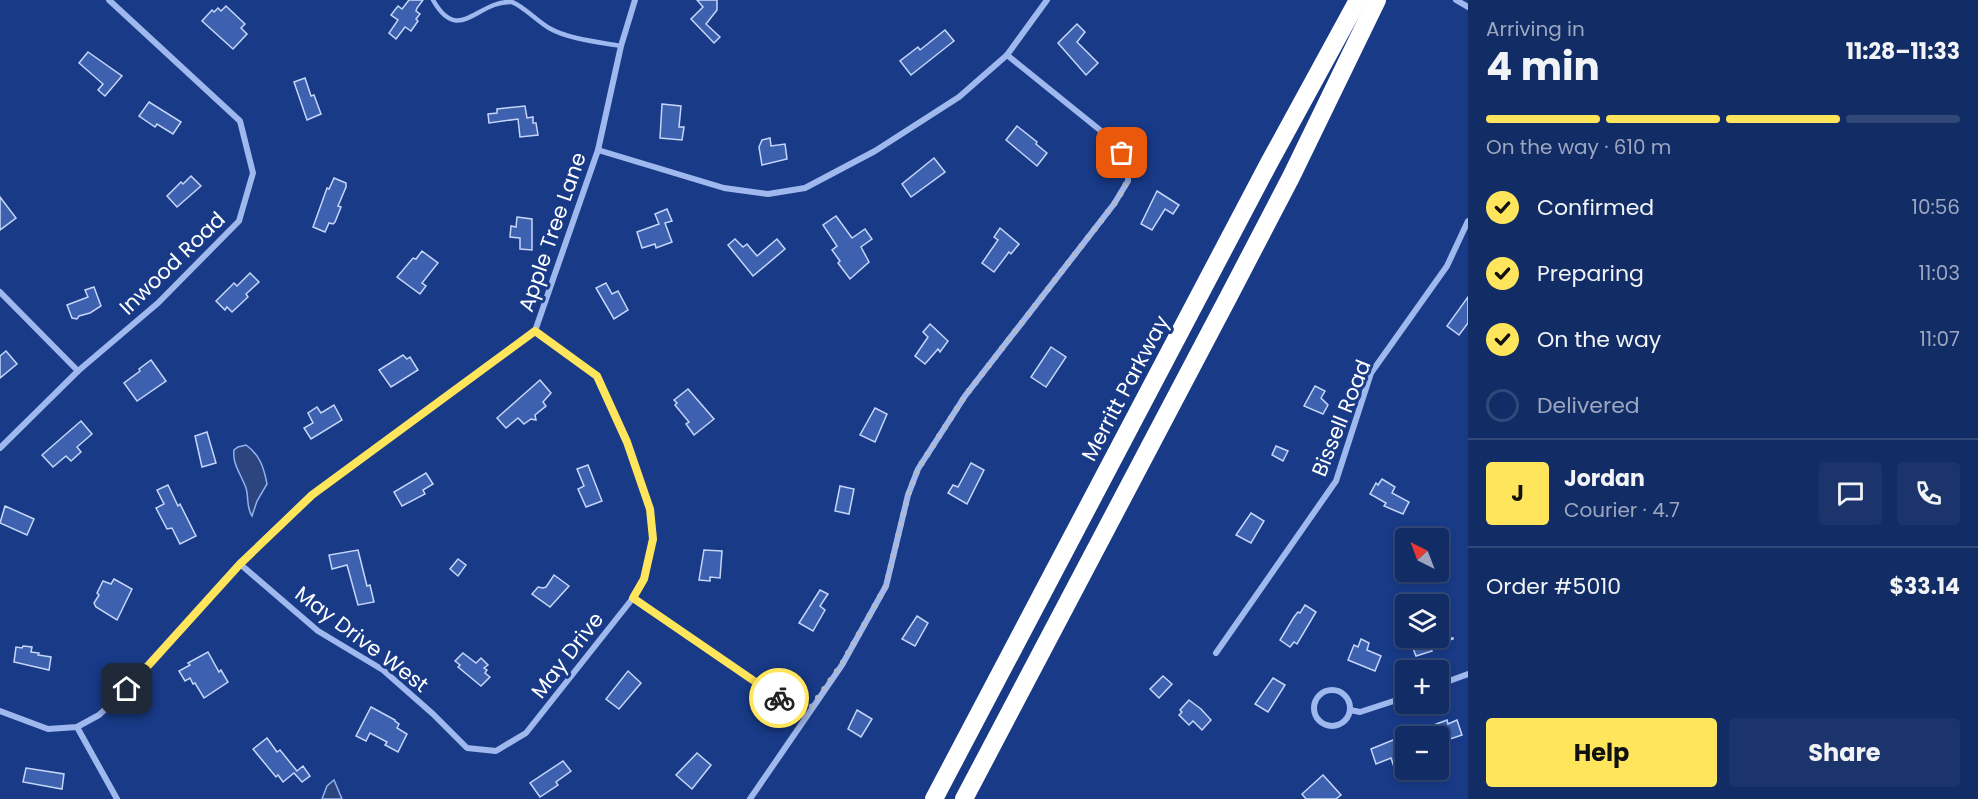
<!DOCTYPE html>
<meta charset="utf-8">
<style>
body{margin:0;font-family:Poppins,sans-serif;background:#1b346b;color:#f1f3f6;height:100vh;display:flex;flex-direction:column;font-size:22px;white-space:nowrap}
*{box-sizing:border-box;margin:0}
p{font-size:20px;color:#9ca7bf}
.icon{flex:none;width:33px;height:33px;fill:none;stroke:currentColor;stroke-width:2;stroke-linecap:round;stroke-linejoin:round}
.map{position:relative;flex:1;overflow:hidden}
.sheet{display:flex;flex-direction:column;background:#122c65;width:510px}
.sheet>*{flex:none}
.needle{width:39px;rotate:318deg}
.buttons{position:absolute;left:1395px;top:528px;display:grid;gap:12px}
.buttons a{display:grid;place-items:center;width:54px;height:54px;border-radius:6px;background:#122c65;box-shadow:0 3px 9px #0003,0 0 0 2px #314879;font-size:30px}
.pin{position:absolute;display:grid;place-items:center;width:51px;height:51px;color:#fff;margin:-26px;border-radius:12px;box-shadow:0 3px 9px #0006}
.courier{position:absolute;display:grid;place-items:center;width:60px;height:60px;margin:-30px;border:4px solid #ffe55b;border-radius:50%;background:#fff;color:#222;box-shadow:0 2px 8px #0007}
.overview em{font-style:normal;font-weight:700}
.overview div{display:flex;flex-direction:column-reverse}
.overview{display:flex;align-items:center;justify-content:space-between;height:102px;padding:0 18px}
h1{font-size:39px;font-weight:700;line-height:45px}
.bar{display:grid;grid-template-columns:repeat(4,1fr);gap:9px 6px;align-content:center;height:72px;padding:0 18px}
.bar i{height:8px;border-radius:4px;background:#314879}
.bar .on{background:#ffe55b}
.bar p{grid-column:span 4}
.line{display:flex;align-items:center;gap:15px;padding:0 18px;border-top:2px solid #314879}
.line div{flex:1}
.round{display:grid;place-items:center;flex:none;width:63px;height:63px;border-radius:6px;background:#1b346b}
ol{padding:0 18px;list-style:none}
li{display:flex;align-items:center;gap:18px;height:66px}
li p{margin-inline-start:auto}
li .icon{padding:6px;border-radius:50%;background:#ffe55b;color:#111;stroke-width:4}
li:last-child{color:#9ca7bf}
li i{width:33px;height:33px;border:3px solid #314879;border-radius:50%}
.primary-button{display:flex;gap:12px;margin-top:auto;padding:12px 18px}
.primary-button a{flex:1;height:69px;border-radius:6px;background:#ffe55b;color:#111;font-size:24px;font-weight:700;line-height:69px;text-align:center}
.primary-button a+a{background:#1b346b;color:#f1f3f6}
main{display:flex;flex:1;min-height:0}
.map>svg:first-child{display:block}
.water{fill:#2c457e;stroke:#92b1ef;stroke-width:1.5}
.building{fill:#3d61ae;stroke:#c5d6f9;stroke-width:1.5}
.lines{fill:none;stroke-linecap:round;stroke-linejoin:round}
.lane{stroke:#9fb8ed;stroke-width:4.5}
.street{stroke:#9fb8ed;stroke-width:6}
.highway{stroke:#fff;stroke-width:18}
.done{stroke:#aebad5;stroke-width:6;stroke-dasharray:0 10.8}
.route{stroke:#ffe55b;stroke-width:8}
.labels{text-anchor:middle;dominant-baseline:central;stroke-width:6;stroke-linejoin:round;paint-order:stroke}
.street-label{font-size:21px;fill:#fff;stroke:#183a87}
</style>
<main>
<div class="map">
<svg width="1468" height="799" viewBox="0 0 1468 799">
<rect width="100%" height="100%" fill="#183a87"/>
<!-- water -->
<g class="water">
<path d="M246 445C260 455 264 468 267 484L257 501 252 516C246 507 249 498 246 488 241 474 232 464 234 450L238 447Z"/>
<polygon points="334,780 342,799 322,799 327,786"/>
</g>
<!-- building -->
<g class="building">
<polygon points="409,0 423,0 417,8 416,11 420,14 416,19 418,21 411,31 405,27 396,39 389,33 398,20 391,15 398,6 402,9"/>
<polygon points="697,0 717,0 717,10 706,24 720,37 714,43 691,19 703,7"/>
<polygon points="226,6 245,24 241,28 247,34 233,49 202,21 212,10 214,12 218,8 221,11"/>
<polygon points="1077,24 1085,32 1077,42 1098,63 1086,75 1058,43"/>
<polygon points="945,30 954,41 911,75 900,61 918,47 920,50"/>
<polygon points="88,52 122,76 105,96 98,90 103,84 79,63"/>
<polygon points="305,78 311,96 314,95 321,114 307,120 294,82"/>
<polygon points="149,102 181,122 173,134 157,124 155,127 139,116"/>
<polygon points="662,104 681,106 679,127 684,127 682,140 660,138"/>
<polygon points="525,106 527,118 533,117 533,123 536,123 538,135 520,137 518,119 489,123 488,114 497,113 497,109"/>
<polygon points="1017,126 1037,142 1036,144 1047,153 1037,166 1006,140"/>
<polygon points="770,138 771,146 785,144 787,159 762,165 759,147 762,140"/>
<polygon points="934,158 945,172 911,197 902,184"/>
<polygon points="191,176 201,186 177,207 167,196 181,182 183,184"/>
<polygon points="334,178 346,183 346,187 338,206 341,207 335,222 333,224 329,223 325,232 313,227 327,188 329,189"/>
<polygon points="1157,191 1179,205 1173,214 1165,209 1152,230 1141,224"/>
<polygon points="0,197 16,218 0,230"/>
<polygon points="667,209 672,221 665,223 672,242 656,248 655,244 642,248 637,232 659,224 655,214"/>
<polygon points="836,216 852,238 865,229 872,239 861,247 869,262 850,279 838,263 840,261 832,250 837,246 823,225"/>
<polygon points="517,217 532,219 532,250 520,249 520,238 510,237 511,226 516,227"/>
<polygon points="1000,228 1019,244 1011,254 1009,252 994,272 982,263 998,240 994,237"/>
<polygon points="735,239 743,247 747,244 757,256 777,239 785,249 753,276 728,245"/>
<polygon points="422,251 438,263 422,283 426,286 420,294 397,277 413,258 416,259"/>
<polygon points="250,273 259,282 246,294 248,297 232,312 227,307 225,310 216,301 234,283 237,286"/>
<polygon points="606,283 612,294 618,291 628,310 614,319 596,288"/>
<polygon points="94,287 101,306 90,313 79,316 77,319 72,318 67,305 88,297 85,290"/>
<polygon points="1468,297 1468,323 1459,335 1447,326"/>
<polygon points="930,324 948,341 940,352 938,349 925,364 915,356 928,337 923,332"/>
<polygon points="1051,347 1066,357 1046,387 1031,377"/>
<polygon points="6,351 17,364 0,378 0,356"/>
<polygon points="403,355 407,359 410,357 418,370 391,387 379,370"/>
<polygon points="151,360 166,381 137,401 124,383 140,371 139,369"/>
<polygon points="540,380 551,393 543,402 546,406 535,415 536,420 531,419 524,424 518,418 506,428 497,418"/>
<polygon points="1315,386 1325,391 1321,398 1328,405 1323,414 1304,406"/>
<polygon points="688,389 714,419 694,435 686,424 689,422 675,405 677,403 674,400"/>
<polygon points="334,405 342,420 311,439 304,428 313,423 308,413 317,407 321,413"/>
<polygon points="875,408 887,414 875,442 860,435"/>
<polygon points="81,421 92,434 77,447 81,452 71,461 66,456 53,467 42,455"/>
<polygon points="207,432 216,463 202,467 195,436"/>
<polygon points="1276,446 1288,451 1283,461 1272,455"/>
<polygon points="971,463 984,470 967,504 948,493 953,485 958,487"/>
<polygon points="588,465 602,501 586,507 578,489 584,486 577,469"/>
<polygon points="426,473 433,484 423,490 425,494 402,506 394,492"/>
<polygon points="1382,479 1395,487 1392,493 1409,502 1403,514 1384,506 1386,503 1370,494 1376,483 1378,485"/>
<polygon points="168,485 178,506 180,504 196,536 180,544 172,528 167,529 156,508 164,504 157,490"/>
<polygon points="840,486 854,489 849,514 835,511"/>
<polygon points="5,506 34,519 27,535 0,523"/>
<polygon points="1251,513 1264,521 1251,543 1236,535"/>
<polygon points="358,550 367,586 370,585 374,602 358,605 347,565 332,569 329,555"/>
<polygon points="704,550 722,551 720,578 710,577 710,581 699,580"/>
<polygon points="458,559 466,565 458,576 450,569"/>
<polygon points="554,575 569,586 550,607 532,594 538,587 543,588 546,587"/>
<polygon points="114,579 132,589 117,620 96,607 94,603 99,595 97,593 103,581 111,584"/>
<polygon points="820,590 828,594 820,606 825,610 813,631 799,623"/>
<polygon points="1305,605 1316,612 1297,644 1294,642 1290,647 1280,640 1294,617 1298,612 1300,613"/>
<polygon points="917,616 928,623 915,646 902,639"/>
<polygon points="1409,638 1453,638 1453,639 1430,647 1432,651 1416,656"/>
<polygon points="1361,639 1369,643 1367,650 1381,656 1375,671 1348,660 1354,645 1358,647"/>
<polygon points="23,646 32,647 31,652 39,653 38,655 51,657 49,670 14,662 16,647 22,648"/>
<polygon points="208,652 219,672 221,670 228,682 204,698 195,683 193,684 190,678 185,681 179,671 190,665 188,663"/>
<polygon points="463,653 476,663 481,658 488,665 484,668 487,670 485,673 490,677 481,686 458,667 460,665 455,661"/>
<polygon points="628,671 641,683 619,709 606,699"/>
<polygon points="1163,676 1172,684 1159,698 1150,689"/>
<polygon points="1273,678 1285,685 1268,712 1255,704"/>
<polygon points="1189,700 1201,709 1211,720 1202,730 1193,721 1189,725 1179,715 1182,712 1180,710"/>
<polygon points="371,707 395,720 395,721 399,724 397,728 407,734 398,752 385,745 387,742 370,733 366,741 356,736"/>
<polygon points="857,710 872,719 861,737 848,729"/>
<polygon points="1447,720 1448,724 1457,720 1462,735 1438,743 1438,736 1434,736 1431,726"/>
<polygon points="267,738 277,752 280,750 297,771 303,766 310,776 302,782 294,773 283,782 278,775 276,777 253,749"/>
<polygon points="1398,738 1406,763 1394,767 1391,758 1376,764 1371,749"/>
<polygon points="697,753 711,765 692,789 676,775"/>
<polygon points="563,761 571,771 556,782 558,785 540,797 530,783"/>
<polygon points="26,768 64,774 62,789 23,782"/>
<polygon points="1323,775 1341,795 1336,799 1306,799 1302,794"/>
</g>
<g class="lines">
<!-- lane -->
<path class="lane" d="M433 0C459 46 477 0 512 2 522 5 538 22 549 28 568 39 599 42 621 46"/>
<!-- street -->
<g class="street">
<polyline points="1456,0 1468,7"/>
<polyline points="598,150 724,188 768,194 805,188 875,151 959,97 1007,55 1047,0"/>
<polyline points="0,292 78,371"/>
<polyline points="0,448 78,371 158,303 239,221 253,173 240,121 109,0"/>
<polyline points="240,564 318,631 383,670 433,714 467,748 496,751 526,733 633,598 644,579 653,539 650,509 627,442 597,376 535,331"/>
<polyline points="633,598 805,716"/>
<polyline points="1216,653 1336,481 1371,373 1447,266 1468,221"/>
<polyline points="1438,685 1468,674"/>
<circle cx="1332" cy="708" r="18"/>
<polyline points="1350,710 1360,712 1406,697"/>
<polyline points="0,711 48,729 77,727 99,715 127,689 240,564 312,495 535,331 598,150 621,46 635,0"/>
<polyline points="77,727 117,799"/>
<polyline points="750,799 842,665 886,586 908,495 918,469 965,396 1114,204 1128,181 1128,164 1116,143 1007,55"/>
</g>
<!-- highway -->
<g class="highway">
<polyline points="934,799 1269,163 1358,0"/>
<polyline points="964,799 1229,296 1291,177 1377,0"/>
</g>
</g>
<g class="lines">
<!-- done -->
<path class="done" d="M779 698 805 716 842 664 886 586 908 495 918 469 965 396 1114 204C1126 185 1135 174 1122 153"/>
<!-- route -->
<polyline class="route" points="127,689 240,564 312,495 535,331 597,376 627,442 650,509 653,539 644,579 633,598 779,698"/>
</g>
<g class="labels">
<!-- street labels -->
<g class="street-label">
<text transform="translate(552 232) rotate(-71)">Apple Tree Lane</text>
<text transform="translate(172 263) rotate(-44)">Inwood Road</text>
<text transform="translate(1125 388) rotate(-62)">Merritt Parkway</text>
<text transform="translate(1341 418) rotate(-68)">Bissell Road</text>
<text transform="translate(362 639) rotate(37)">May Drive West</text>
<text transform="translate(567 655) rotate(-52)">May Drive</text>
</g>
</g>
</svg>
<div class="buttons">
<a><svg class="needle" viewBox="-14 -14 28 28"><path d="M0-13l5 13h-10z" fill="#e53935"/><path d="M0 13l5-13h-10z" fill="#9ca7bf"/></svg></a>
<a><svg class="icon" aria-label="layers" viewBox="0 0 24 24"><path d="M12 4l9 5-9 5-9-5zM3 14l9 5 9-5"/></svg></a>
<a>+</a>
<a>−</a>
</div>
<div class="pin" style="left:1122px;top:153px;background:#ea580c"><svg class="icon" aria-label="bag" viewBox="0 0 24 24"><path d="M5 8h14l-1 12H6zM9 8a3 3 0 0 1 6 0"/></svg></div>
<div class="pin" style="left:127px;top:689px;background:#1f2937"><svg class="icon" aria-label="home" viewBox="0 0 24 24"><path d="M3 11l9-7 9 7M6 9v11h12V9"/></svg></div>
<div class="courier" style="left:779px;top:698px"><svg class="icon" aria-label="bike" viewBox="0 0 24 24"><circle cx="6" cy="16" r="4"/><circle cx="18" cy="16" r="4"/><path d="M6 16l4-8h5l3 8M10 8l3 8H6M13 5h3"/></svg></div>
</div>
<section class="sheet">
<div class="overview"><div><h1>4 min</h1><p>Arriving in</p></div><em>11:28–11:33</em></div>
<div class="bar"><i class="on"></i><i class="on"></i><i class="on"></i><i></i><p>On the way · 610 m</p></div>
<ol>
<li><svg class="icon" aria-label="check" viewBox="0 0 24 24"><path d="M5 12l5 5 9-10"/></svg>Confirmed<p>10:56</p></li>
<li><svg class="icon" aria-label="check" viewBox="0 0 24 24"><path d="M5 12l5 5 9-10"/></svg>Preparing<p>11:03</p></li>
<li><svg class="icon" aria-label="check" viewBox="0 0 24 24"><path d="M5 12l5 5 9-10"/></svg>On the way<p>11:07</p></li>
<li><i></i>Delivered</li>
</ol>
<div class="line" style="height:108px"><b class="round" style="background:#ffe55b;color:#111">J</b><div><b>Jordan</b><p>Courier · 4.7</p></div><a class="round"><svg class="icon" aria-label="chat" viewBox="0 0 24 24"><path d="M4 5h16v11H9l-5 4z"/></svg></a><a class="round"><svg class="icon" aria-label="phone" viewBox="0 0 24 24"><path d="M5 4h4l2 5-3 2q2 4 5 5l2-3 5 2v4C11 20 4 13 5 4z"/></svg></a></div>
<div class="line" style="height:78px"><div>Order #5010</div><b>$33.14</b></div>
<div class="primary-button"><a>Help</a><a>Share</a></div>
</section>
</main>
